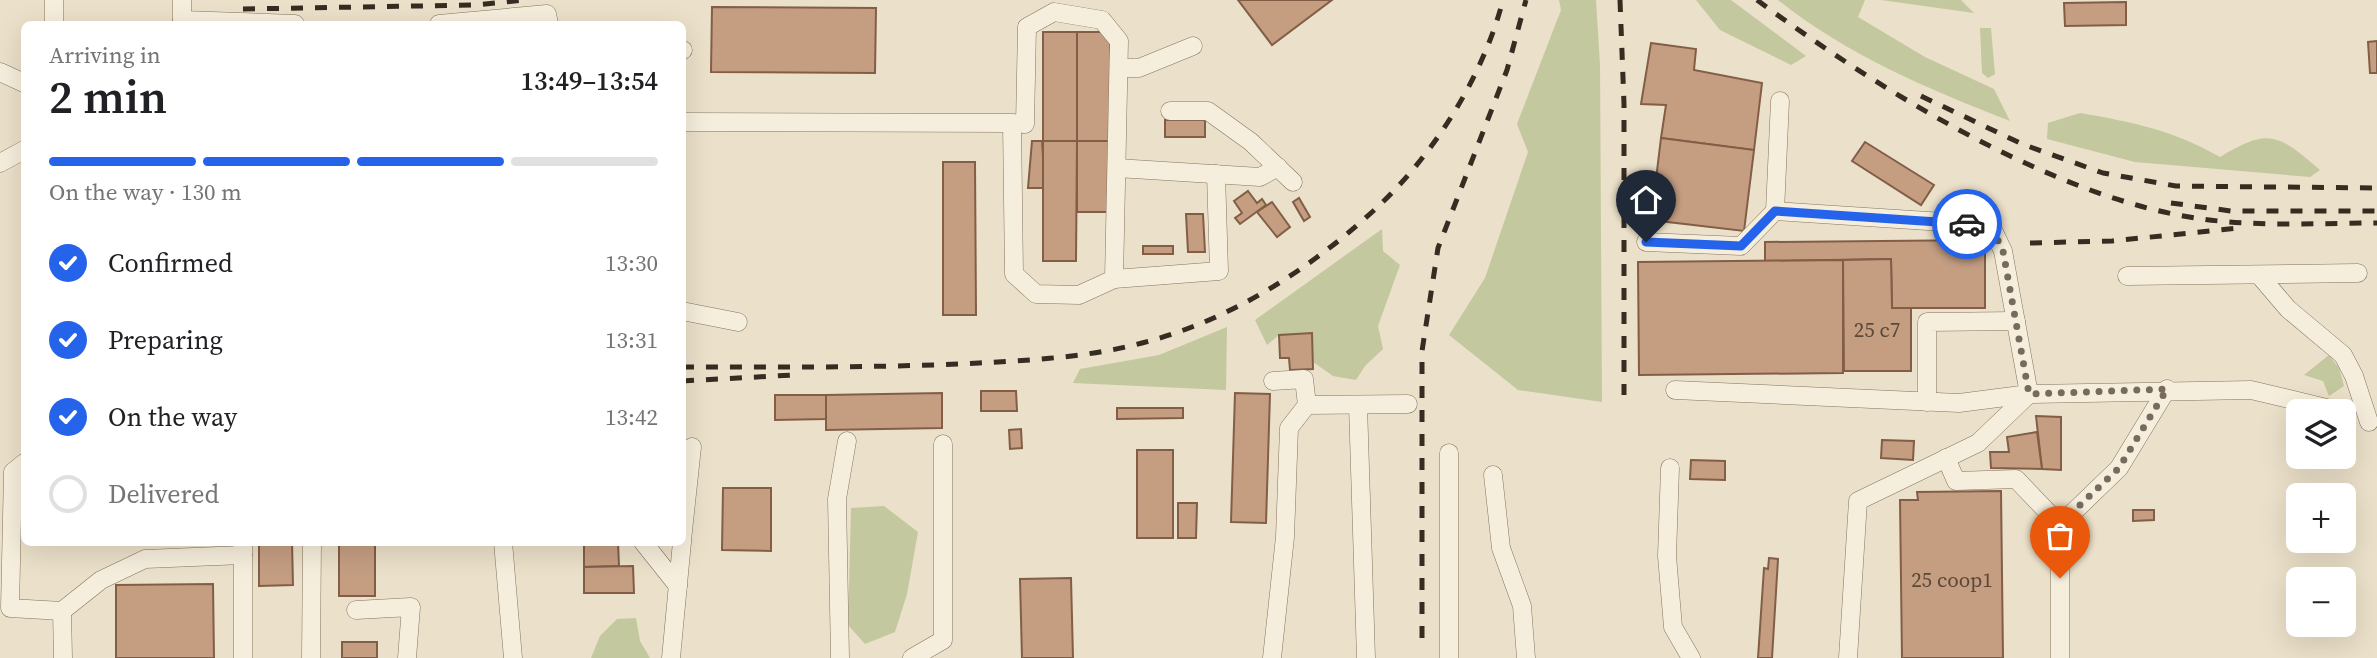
<!DOCTYPE html>
<meta charset="utf-8">
<style>
body{margin:0;font-family:"Source Serif 4",serif;background:#f6f6f6;color:#202124;height:100vh;display:flex;flex-direction:column;font-size:26px;white-space:nowrap}
*{box-sizing:border-box;margin:0}
p{font-size:23px;color:#757577}
.icon{flex:none;width:38px;height:38px;fill:none;stroke:currentColor;stroke-width:2;stroke-linecap:round;stroke-linejoin:round}
.map{position:relative;flex:1;overflow:hidden}
.drawer{position:absolute;left:21px;top:21px;width:665px;height:525px;display:flex;flex-direction:column;background:#fff;border-radius:10px;box-shadow:0 7px 28px #0002}
.drawer>*{flex:none}
.buttons{position:absolute;left:2286px;top:399px;display:grid;gap:14px}
.buttons a{display:grid;place-items:center;width:70px;height:70px;border-radius:10px;background:#fff;box-shadow:0 7px 28px #0002;font-size:35px}
.pin{position:absolute;display:grid;place-items:center;width:60px;height:60px;color:#fff;margin:-72px -30px;border-radius:50% 50% 50% 0;rotate:-45deg;box-shadow:0 0 7px #0007}
.pin .icon{rotate:45deg}
.courier{position:absolute;display:grid;place-items:center;width:70px;height:70px;margin:-35px;border:5px solid #2563eb;border-radius:50%;background:#fff;color:#222;box-shadow:0 2px 9px #0007}
.head em{font-style:normal;font-weight:600}
.head div{display:flex;flex-direction:column-reverse}
.head{display:flex;align-items:center;justify-content:space-between;height:119px;padding:0 28px}
h1{font-size:46px;font-weight:600;line-height:52px}
.bar{display:grid;grid-template-columns:repeat(4,1fr);gap:10px 7px;align-content:center;height:84px;padding:0 28px}
.bar i{height:9px;border-radius:5px;background:#e0e0e0}
.bar .on{background:#2563eb}
.bar p{grid-column:span 4}
ol{padding:0 28px;list-style:none}
li{display:flex;align-items:center;gap:21px;height:77px}
li p{margin-inline-start:auto}
li .icon{padding:7px;border-radius:50%;background:#2563eb;color:#fff;stroke-width:4}
li:last-child{color:#757577}
li i{width:38px;height:38px;border:4px solid #e0e0e0;border-radius:50%}
.map>svg:first-child{display:block}
.green{fill:#c3c89e}
.building{fill:#c59e82;stroke:#825e47;stroke-width:2}
.lines{fill:none;stroke-linecap:round;stroke-linejoin:round}
.minor-casing{stroke:#85735f;stroke-width:19}
.minor{stroke:#f6eedc;stroke-width:18}
.rail{stroke:#372c21;stroke-width:5;stroke-dasharray:12 12;stroke-linecap:butt}
.done{stroke:#766b5c;stroke-width:7;stroke-dasharray:0 12.6}
.route{stroke:#2563eb;stroke-width:9}
.labels{text-anchor:middle;dominant-baseline:central;stroke-width:5;stroke-linejoin:round;paint-order:stroke}
.number-label{font-size:21px;fill:#5a4839}
</style>
<div class="map">
<svg width="2377" height="658" viewBox="0 0 2377 658">
<rect width="100%" height="100%" fill="#ebe0c9"/>
<!-- green -->
<g class="green">
<polygon points="1559,0 1596,0 1600,65 1602,402 1518,390 1449,335 1485,278 1528,152 1517,124 1561,10"/>
<polygon points="1696,0 1731,0 1806,56 1791,65 1720,30"/>
<path d="M1778 0H1865L1858 17 1925 57 1994 89 2010 121C1928 89 1847 55 1778 0Z"/>
<polygon points="1881,0 1961,0 1974,13"/>
<polygon points="1980,28 1991,28 1995,74 1988,78 1982,73"/>
<path d="M2080 113C2132 122 2173 130 2220 157 2269 127 2278 134 2320 170L2310 177 2135 162 2047 139 2048 123Z"/>
<polygon points="1382,229 1383,251 1400,265 1378,326 1383,349 1365,366 1356,380 1333,376 1313,362 1312,333 1279,335 1267,345 1255,320"/>
<polygon points="1227,327 1226,390 1073,383 1080,369 1159,355"/>
<polygon points="2329,355 2339,368 2344,386 2329,396 2323,381 2304,375"/>
<polygon points="884,506 918,532 907,594 895,632 865,644 848,625 851,508"/>
<polygon points="636,618 640,641 650,658 591,658 600,636 617,619"/>
</g>
<!-- building -->
<g class="building">
<polygon points="1238,0 1332,0 1272,45"/>
<polygon points="2126,2 2126,25 2065,26 2064,3"/>
<polygon points="712,7 876,8 875,73 711,72"/>
<rect x="1043" y="32" width="34" height="109"/>
<polygon points="1077,32 1102,32 1110,42 1110,141 1077,141"/>
<polygon points="2377,41 2377,73 2370,73 2368,42"/>
<polygon points="1651,43 1696,49 1694,70 1762,83 1754,150 1661,138 1666,105 1641,104"/>
<rect x="1165" y="120" width="40" height="17"/>
<polygon points="1661,138 1754,150 1744,231 1651,220"/>
<polygon points="1032,141 1042,141 1045,188 1028,188"/>
<polygon points="1043,141 1077,141 1076,261 1043,261"/>
<polygon points="1077,141 1110,141 1109,212 1077,212"/>
<polygon points="1865,142 1934,185 1921,205 1852,161"/>
<polygon points="943,162 975,162 976,315 943,315"/>
<polygon points="1248,191 1257,203 1262,199 1266,205 1240,224 1235,218 1242,213 1234,201"/>
<polygon points="1299,198 1310,217 1304,221 1293,202"/>
<polygon points="1272,202 1290,227 1277,237 1257,212"/>
<polygon points="1186,214 1203,214 1205,252 1188,252"/>
<polygon points="1985,240 1985,308 1892,308 1891,259 1765,261 1765,242"/>
<rect x="1143" y="246" width="30" height="8"/>
<polygon points="1891,259 1892,308 1911,308 1911,371 1844,371 1843,260"/>
<polygon points="1843,260 1843,373 1639,375 1638,262"/>
<polygon points="1312,333 1313,369 1290,370 1289,358 1280,358 1279,335"/>
<polygon points="981,391 1016,391 1017,411 981,411"/>
<polygon points="942,393 942,428 826,430 826,395"/>
<polygon points="1235,393 1270,394 1266,523 1231,522"/>
<polygon points="775,395 826,395 826,419 775,420"/>
<polygon points="1117,408 1183,408 1183,418 1117,419"/>
<polygon points="2036,416 2061,417 2061,470 2042,469"/>
<polygon points="1021,429 1022,448 1010,449 1009,430"/>
<polygon points="2037,432 2042,469 1991,468 1990,452 2009,452 2007,437"/>
<polygon points="1882,440 1914,441 1913,460 1881,458"/>
<rect x="1137" y="450" width="36" height="88"/>
<polygon points="1691,460 1725,461 1725,480 1690,479"/>
<polygon points="723,488 771,488 771,551 722,550"/>
<polygon points="2001,491 2003,658 1902,658 1900,500 1918,500 1917,492"/>
<polygon points="1178,503 1197,503 1196,538 1178,538"/>
<polygon points="2133,510 2154,510 2154,520 2133,521"/>
<polygon points="259,542 292,542 293,585 259,586"/>
<rect x="339" y="542" width="36" height="54"/>
<polygon points="584,542 618,542 619,566 584,567"/>
<polygon points="1769,558 1778,559 1772,658 1758,658 1764,568 1768,569"/>
<polygon points="633,566 634,593 584,593 584,567"/>
<polygon points="1071,578 1073,658 1022,658 1020,579"/>
<polygon points="213,584 214,658 116,658 116,585"/>
<rect x="342" y="642" width="35" height="16"/>
</g>
<g class="lines">
<!-- minor casing -->
<g class="minor-casing">
<g id="minor">
<polyline points="182,0 182,24"/>
<polyline points="182,20 295,24"/>
<polyline points="54,24 54,0"/>
<polyline points="439,24 547,14 549,24"/>
<polyline points="682,50 683,50"/>
<polyline points="1119,68 1139,68 1193,46"/>
<polyline points="0,72 24,83"/>
<polyline points="1170,111 1208,111 1251,142 1293,182"/>
<polyline points="682,122 1012,123 1025,124 1027,27 1054,12 1102,20 1119,41 1114,279 1079,295 1036,294 1014,274 1012,123"/>
<polyline points="0,163 24,150"/>
<polyline points="1117,168 1260,177 1278,167"/>
<polyline points="1646,242 1741,246 1775,211"/>
<polyline points="2259,275 2288,309 2343,355 2354,376 2369,422"/>
<polyline points="2127,276 2358,273"/>
<polyline points="1114,279 1219,271 1216,174"/>
<polyline points="682,311 738,322"/>
<polyline points="1273,381 1304,379 1307,405"/>
<polyline points="1675,390 1959,403 2029,394 2003,251 1994,232 1974,224 1775,211 1780,101"/>
<polyline points="1927,402 1927,322 2016,321"/>
<polyline points="1358,405 1366,658"/>
<polyline points="1946,458 1956,481 2016,479 2060,525"/>
<polyline points="24,463 13,472 10,608 62,611 101,580 145,559 243,555"/>
<polyline points="1670,468 1667,556 1673,627 1691,658"/>
<polyline points="1493,475 1501,548 1522,606 1526,658"/>
<polyline points="682,540 692,447"/>
<polyline points="503,542 513,658"/>
<polyline points="643,542 678,586"/>
<polyline points="356,610 411,607 407,658"/>
<polyline points="62,611 63,658"/>
<polyline points="243,658 243,542"/>
<polyline points="311,658 312,542"/>
<polyline points="671,658 682,542"/>
<polyline points="840,658 837,499 847,441"/>
<polyline points="912,658 943,640 943,444"/>
<polyline points="1272,658 1285,537 1289,428 1307,405 1408,404"/>
<polyline points="1449,658 1449,453"/>
<polyline points="1848,658 1858,501 1978,443 2029,394 2251,390 2339,411"/>
<polyline points="2060,658 2060,525 2119,468 2167,389"/>
</g>
</g>
<!-- minor -->
<use href="#minor" class="minor"/>
<!-- rail -->
<g class="rail">
<polyline points="1620,0 1624,104 1624,395"/>
<path d="M1757 0C1876 88 2054 199 2202 219 2259 227 2320 223 2377 223"/>
<polyline points="243,9 476,5 524,0"/>
<polyline points="1921,96 2022,144 2103,173 2176,186 2377,188"/>
<polyline points="2171,203 2231,211 2377,211"/>
<polyline points="2030,243 2112,241 2239,228"/>
<path d="M682 367C781 367 881 368 979 363 1033 360 1090 357 1142 343 1228 321 1306 272 1371 213 1431 159 1482 80 1503 0"/>
<polyline points="682,381 794,375"/>
<polyline points="1422,638 1422,351 1438,248 1507,70 1526,0"/>
</g>
</g>
<g class="lines">
<!-- done -->
<polyline class="done" points="1967,224 1994,232 2003,251 2029,394 2167,389 2119,468 2060,524 2060,578"/>
<!-- route -->
<polyline class="route" points="1646,242 1741,246 1775,211 1967,224"/>
</g>
<g class="labels">
<!-- number labels -->
<g class="number-label">
<text x="1877" y="329">25 с7</text>
<text x="1952" y="579">25 соор1</text>
</g>
</g>
</svg>
<div class="buttons">
<a><svg class="icon" aria-label="layers" viewBox="0 0 24 24"><path d="M12 4l9 5-9 5-9-5zM3 14l9 5 9-5"/></svg></a>
<a>+</a>
<a>−</a>
</div>
<div class="pin" style="left:2060px;top:578px;background:#ea580c"><svg class="icon" aria-label="bag" viewBox="0 0 24 24"><path d="M5 8h14l-1 12H6zM9 8a3 3 0 0 1 6 0"/></svg></div>
<div class="pin" style="left:1646px;top:242px;background:#1f2937"><svg class="icon" aria-label="home" viewBox="0 0 24 24"><path d="M3 11l9-7 9 7M6 9v11h12V9"/></svg></div>
<div class="courier" style="left:1967px;top:224px"><svg class="icon" aria-label="car" viewBox="0 0 24 24"><path d="M5 17H2v-5l4-1 3-4h7l3 4 3 1v5h-3M9 17h6M6 11h13"/><circle cx="7" cy="17" r="2"/><circle cx="17" cy="17" r="2"/></svg></div>
<section class="drawer">
<div class="head"><div><h1>2 min</h1><p>Arriving in</p></div><em>13:49–13:54</em></div>
<div class="bar"><i class="on"></i><i class="on"></i><i class="on"></i><i></i><p>On the way · 130 m</p></div>
<ol>
<li><svg class="icon" aria-label="check" viewBox="0 0 24 24"><path d="M5 12l5 5 9-10"/></svg>Confirmed<p>13:30</p></li>
<li><svg class="icon" aria-label="check" viewBox="0 0 24 24"><path d="M5 12l5 5 9-10"/></svg>Preparing<p>13:31</p></li>
<li><svg class="icon" aria-label="check" viewBox="0 0 24 24"><path d="M5 12l5 5 9-10"/></svg>On the way<p>13:42</p></li>
<li><i></i>Delivered</li>
</ol>
</section>
</div>
